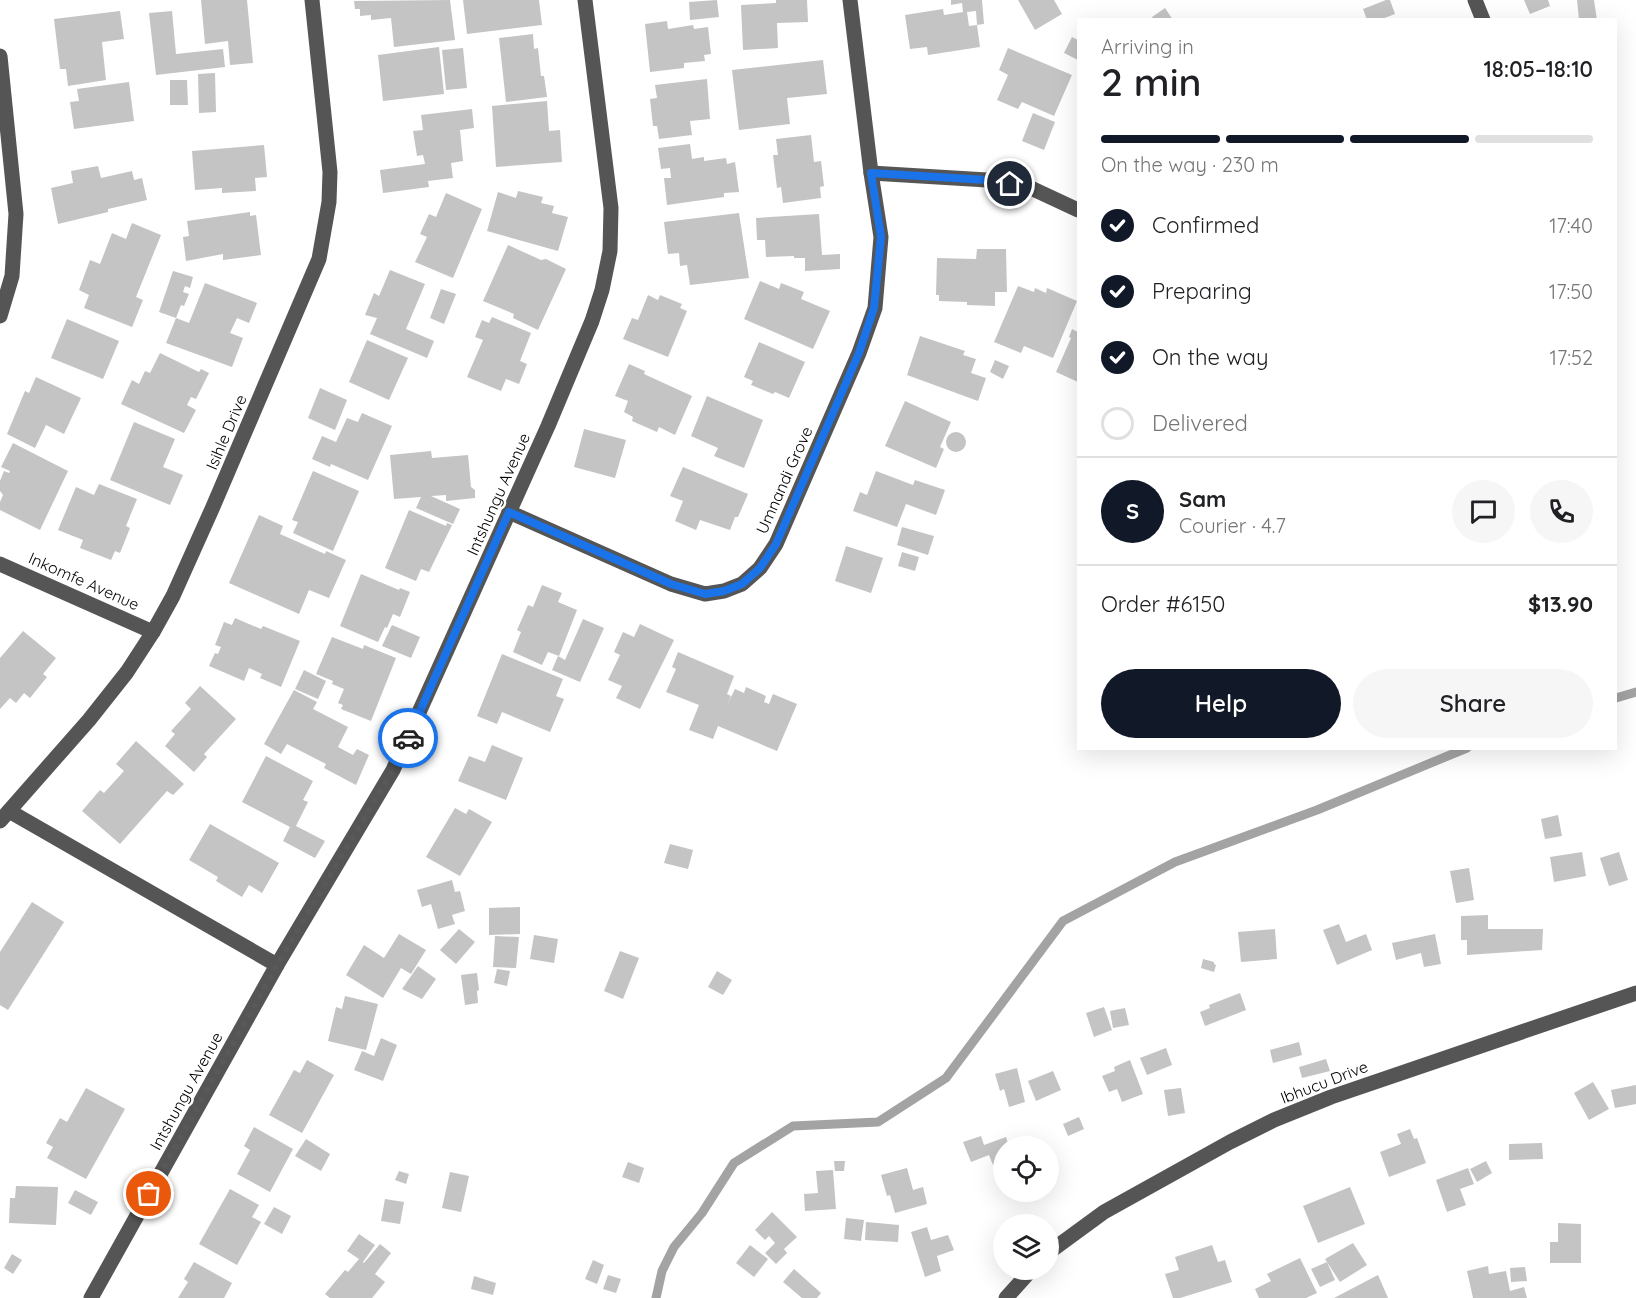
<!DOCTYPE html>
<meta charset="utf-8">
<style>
body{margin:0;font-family:Quicksand,sans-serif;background:#f6f6f6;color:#202124;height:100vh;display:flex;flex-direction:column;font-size:22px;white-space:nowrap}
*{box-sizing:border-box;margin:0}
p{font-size:20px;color:#757577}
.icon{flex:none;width:33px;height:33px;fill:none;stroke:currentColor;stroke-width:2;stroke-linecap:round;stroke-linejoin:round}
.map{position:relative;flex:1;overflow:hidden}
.drawer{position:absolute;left:1077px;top:18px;width:540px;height:732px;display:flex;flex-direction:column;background:#fff;border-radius:0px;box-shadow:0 6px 24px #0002}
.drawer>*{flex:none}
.buttons{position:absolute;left:993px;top:1136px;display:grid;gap:12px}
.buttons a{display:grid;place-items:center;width:66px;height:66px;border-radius:50%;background:#fff;box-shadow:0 6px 24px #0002;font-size:30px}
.pin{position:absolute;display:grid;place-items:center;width:51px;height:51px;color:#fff;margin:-26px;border:3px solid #fff;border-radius:50%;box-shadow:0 2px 6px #0007}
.courier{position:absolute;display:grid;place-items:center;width:60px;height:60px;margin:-30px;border:4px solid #1a73e8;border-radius:50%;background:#fff;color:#222;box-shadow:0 2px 8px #0007}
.summary em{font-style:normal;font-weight:600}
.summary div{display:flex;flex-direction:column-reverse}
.summary{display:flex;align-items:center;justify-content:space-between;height:102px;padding:0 24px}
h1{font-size:39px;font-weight:600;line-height:45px}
.bar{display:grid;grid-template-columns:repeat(4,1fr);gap:9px 6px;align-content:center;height:72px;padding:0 24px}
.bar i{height:8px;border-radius:4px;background:#e0e0e0}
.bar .active{background:#111827}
.bar p{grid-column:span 4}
.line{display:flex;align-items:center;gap:15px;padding:0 24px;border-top:2px solid #e0e0e0}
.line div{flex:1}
.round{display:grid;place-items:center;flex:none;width:63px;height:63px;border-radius:32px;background:#f6f6f6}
ol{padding:0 24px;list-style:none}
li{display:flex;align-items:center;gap:18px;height:66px}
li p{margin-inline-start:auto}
li .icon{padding:6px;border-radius:50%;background:#111827;color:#fff;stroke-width:4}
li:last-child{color:#757577}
li i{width:33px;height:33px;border:3px solid #e0e0e0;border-radius:50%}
.cta{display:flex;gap:12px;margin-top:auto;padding:12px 24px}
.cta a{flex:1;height:69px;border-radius:36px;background:#111827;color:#fff;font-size:24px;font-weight:600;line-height:69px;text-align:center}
.cta a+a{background:#f6f6f6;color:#202124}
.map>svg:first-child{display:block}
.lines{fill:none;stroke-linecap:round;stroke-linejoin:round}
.stream{stroke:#a3a3a3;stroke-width:9}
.building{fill:#c4c4c4}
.minor{stroke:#555;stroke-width:15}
.done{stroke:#595959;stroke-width:6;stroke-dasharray:0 10.8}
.route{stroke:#1a73e8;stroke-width:8}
.labels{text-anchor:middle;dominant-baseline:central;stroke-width:5;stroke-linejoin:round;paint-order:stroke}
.street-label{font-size:16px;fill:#000;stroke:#fff}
</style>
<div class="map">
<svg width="1636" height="1298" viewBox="0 0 1636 1298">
<rect width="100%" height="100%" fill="#fff"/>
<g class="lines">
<!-- stream -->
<g class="stream">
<polyline points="1616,698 1636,692"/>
<polyline points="656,1298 662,1271 674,1247 702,1213 734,1163 793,1126 878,1122 946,1078 1063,921 1175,862 1317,810 1467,748"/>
</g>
</g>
<!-- building -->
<g class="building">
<polygon points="201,0 247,0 253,63 230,65 228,41 205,44"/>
<polygon points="450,0 455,40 394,47 391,18 371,20 371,15 360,16 360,9 355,9 354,1"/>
<polygon points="463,0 539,0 542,25 467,34"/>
<polygon points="717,0 719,17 690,20 689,2"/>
<polygon points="776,0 807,0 808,22 777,23 778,48 743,50 741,5 776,3"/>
<polygon points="951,0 982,0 984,24 977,25 976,11 967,12 969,26 977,25 980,47 928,55 927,47 910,49 905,15 943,9 944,15 963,12 962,3 951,5"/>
<polygon points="1018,0 1054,0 1062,14 1035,30"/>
<polygon points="1386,0 1390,0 1395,14 1379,20 1367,20 1363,9"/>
<polygon points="1524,0 1548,0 1550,6 1530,14"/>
<polygon points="1577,0 1594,0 1597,20 1579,20"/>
<polygon points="1165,8 1173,20 1153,20 1152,17"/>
<polygon points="120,11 124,39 102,42 106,80 68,86 66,69 60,69 54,19"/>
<polygon points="172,11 176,54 223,49 225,67 156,75 149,13"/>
<polygon points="667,21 668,29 693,25 694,29 708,27 711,54 704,55 705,61 684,63 684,68 650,72 645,24"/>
<polygon points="533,34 534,49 538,48 541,76 544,76 547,97 506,102 499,38"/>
<polygon points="1072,37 1078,40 1078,60 1064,53"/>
<polygon points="439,47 444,94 383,101 378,55"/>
<polygon points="463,48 467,88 446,90 442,50"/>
<polygon points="1008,48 1072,75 1054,116 1022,102 1018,109 997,100 1008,75 999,70"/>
<polygon points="823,60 827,94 787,98 790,124 739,130 732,70"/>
<polygon points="215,73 216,112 199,113 198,74"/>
<polygon points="707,79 710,119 690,121 692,135 659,139 657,126 653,126 650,99 657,98 655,85"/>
<polygon points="170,80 187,80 188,105 170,105"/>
<polygon points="129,82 134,121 74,129 70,102 79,101 77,89"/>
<polygon points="547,101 549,131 560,130 562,162 496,167 492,106"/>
<polygon points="472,109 474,128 460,130 463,161 451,163 453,178 428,181 429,187 383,193 380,170 425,164 423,155 417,156 413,131 423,130 421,115"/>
<polygon points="1033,113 1055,122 1044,150 1022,141"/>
<polygon points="811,135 814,162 821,161 824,186 820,187 821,198 783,203 781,187 777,188 773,155 778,155 776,139"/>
<polygon points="690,144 692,159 704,157 704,161 726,158 727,164 735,162 739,192 724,193 724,197 667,205 664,178 671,178 670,168 661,169 658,148"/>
<polygon points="264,145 267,177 255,178 256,191 222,193 222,188 195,190 192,151"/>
<polygon points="98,166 101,178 132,171 134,180 142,178 147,200 108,209 108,212 58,224 51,188 73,183 71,171"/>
<polygon points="518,191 543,197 541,203 554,206 552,213 568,217 558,251 487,231 498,192 516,198"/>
<polygon points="446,193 482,209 453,278 415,262 427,237 420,234 429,214 436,217"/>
<polygon points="250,212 250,216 256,215 261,255 223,260 223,254 186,261 183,237 189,236 187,221"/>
<polygon points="739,213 749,278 690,285 687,265 680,266 679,253 668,254 664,222"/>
<polygon points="819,214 822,255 840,254 840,269 805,271 805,258 794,258 794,256 766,257 765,240 757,240 756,218"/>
<polygon points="132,223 161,235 136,297 143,300 132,327 84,308 89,295 79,290 90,260 100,264 112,233 126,239"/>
<polygon points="508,245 541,260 546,259 566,269 538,330 513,318 514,314 483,301"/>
<polygon points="977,249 1006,249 1007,292 995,292 995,306 967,305 967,302 939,301 939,295 936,295 937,258 976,259"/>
<polygon points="390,270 425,284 406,329 434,341 427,358 370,334 377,318 365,315 374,293 379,296"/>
<polygon points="173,271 193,277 190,288 185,286 183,292 189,294 184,306 181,305 176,318 189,323 205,283 257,303 249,323 237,318 230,333 243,338 232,367 166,343 176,318 159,312"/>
<polygon points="760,281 779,289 781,283 804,292 801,299 830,311 813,349 744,319"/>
<polygon points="1018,286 1034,292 1035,288 1046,293 1047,288 1077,301 1053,358 1024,346 1021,353 994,342"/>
<polygon points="441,289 456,294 444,324 430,318"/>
<polygon points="648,295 658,300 660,295 682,304 680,308 687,311 668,357 623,339 632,318 638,320"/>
<polygon points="492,317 531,333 520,361 527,364 519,384 506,379 501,391 467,377 483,340 475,337 482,320 489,323"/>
<polygon points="67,319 119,341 103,379 51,358"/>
<polygon points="1072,329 1078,332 1078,382 1056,372 1071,338 1069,337"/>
<polygon points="920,336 965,351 963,355 976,359 971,373 986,378 978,401 907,375"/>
<polygon points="367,340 408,358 389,400 349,382"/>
<polygon points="759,342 805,362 789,398 775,392 773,394 751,385 753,381 744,377"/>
<polygon points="160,353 199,372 201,369 209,373 196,399 191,397 187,405 196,410 184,433 121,404 132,380 139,384 145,371 150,373"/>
<polygon points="995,360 1009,366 1003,379 990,372"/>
<polygon points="629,364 645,371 644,374 692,396 675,435 659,427 657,432 632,421 633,417 624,412 628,401 615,396"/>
<polygon points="36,377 81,398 64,434 46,425 35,448 7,434 25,391 29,393"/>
<polygon points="320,388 347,400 335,430 308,418"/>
<polygon points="707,396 763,420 744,468 714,456 718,448 691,436"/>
<polygon points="905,401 951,422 940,447 944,449 936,468 885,446"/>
<polygon points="362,413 392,426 368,480 331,464 330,467 312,459 322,436 336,442 347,418 358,422"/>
<polygon points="134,422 175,439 163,467 183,475 170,505 110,480"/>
<polygon points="584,429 626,440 615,478 574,467"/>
<circle cx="956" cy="442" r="10"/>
<polygon points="13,443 68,471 40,530 0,510 0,502 3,495 0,491 0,481 4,471 9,473 10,471 1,467"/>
<polygon points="431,451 432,458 468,455 471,487 475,490 475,498 446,501 446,495 431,496 460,509 453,524 416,508 421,497 394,499 390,455"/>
<polygon points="683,467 748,494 738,517 735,517 730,530 700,520 696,530 675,521 683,501 670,496"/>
<polygon points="313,471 359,491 333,551 293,533 298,522 292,520"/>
<polygon points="876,471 913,485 915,480 945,490 936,515 906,504 897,527 853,511 860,492 867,495"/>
<polygon points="99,484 137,499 126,526 130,528 120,553 115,551 111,560 80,548 83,540 58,530 76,487 94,495"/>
<polygon points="409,510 446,526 447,523 452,525 429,572 421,569 416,581 385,568"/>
<polygon points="259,515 283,526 280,534 325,554 326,551 346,560 329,598 309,590 299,614 229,583"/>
<polygon points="902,527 934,536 928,555 897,545"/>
<polygon points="846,546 883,558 871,593 835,581"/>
<polygon points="902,552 919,557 915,571 898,566"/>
<polygon points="361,574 399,590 400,588 410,592 400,617 393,614 387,628 385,627 378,642 340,626"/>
<polygon points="542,585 562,593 558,602 577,610 559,656 548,652 542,665 513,652 521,632 517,630 528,605 533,607"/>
<polygon points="235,618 261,629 263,626 300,641 281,687 260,678 262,674 249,668 244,681 209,666 215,653 218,654 221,647 215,645 224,622 232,625"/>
<polygon points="583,619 604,628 580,682 552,670 558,656 565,660"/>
<polygon points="640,624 674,640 640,709 616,698 622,686 608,680 620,655 614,652 623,632 634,637"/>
<polygon points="392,625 420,637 411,658 382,646"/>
<polygon points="23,631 56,658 43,674 47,677 30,698 24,693 16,703 10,698 0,709 0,658"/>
<polygon points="332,637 363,649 364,645 396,658 371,721 341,709 343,705 338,703 344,689 332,684 333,681 316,674"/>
<polygon points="678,652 734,676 727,694 731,696 728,703 735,689 744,693 746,687 766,696 764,702 769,704 773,694 797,704 777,751 718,726 713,739 689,730 699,705 666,692 676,669 672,667"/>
<polygon points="502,654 563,679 556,696 564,699 550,732 502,712 497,724 477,716"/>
<polygon points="304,670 326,681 318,699 295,689"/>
<polygon points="200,686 236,719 204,754 207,757 194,772 165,746 175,734 171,731 191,709 185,703"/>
<polygon points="294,690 317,702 313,709 348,727 338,747 353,755 357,749 369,755 356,785 324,768 326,764 287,744 281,754 264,744"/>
<polygon points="136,741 184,784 173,795 167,791 120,844 82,811 100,790 104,793 124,771 116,764"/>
<polygon points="492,745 523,758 506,800 458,781 469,756 485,762"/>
<polygon points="266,756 313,781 303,800 308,802 296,826 325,841 315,858 283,841 290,827 242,802"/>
<polygon points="455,808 466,814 469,809 492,822 460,876 426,857"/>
<polygon points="1558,815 1562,836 1545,839 1541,819"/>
<polygon points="210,824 279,863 262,893 249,885 242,897 216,881 218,877 189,860"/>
<polygon points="670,844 693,850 688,869 664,863"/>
<polygon points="1582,852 1586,876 1554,882 1550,857"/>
<polygon points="1619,852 1628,880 1609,886 1600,858"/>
<polygon points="1469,868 1474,900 1456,903 1450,871"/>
<polygon points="452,880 455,892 460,891 465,911 452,915 455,924 438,929 431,904 422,907 417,890"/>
<polygon points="32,902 64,922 8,1010 0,1005 0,952"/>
<polygon points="520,907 520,934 489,935 489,908"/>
<polygon points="1488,915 1488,929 1543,929 1542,950 1467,955 1467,940 1461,940 1461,916"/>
<polygon points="1339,924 1346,942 1366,934 1372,950 1337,965 1323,930"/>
<polygon points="459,929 475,942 456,964 440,950"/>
<polygon points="1275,929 1277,959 1241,962 1238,932"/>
<polygon points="399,934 426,950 411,974 401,968 383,998 346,975 364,945 384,958"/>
<polygon points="1435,934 1441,964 1424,967 1421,953 1396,960 1392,943"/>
<polygon points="534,935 558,939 554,963 530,959"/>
<polygon points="495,936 519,937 516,968 493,967"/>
<polygon points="620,951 639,958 623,999 604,991"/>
<polygon points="1203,959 1214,962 1214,964 1216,965 1214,972 1201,968"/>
<polygon points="418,966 436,979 422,999 402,989"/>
<polygon points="497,969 510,971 507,986 494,983"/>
<polygon points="717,971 732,980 723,995 708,987"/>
<polygon points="477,973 479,990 477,991 478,1003 465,1005 461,975"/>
<polygon points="1240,993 1246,1010 1205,1026 1200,1012 1210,1008 1209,1005"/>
<polygon points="345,996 378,1004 366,1050 328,1041 336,1007 342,1009"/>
<polygon points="1104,1007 1112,1030 1094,1037 1086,1013"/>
<polygon points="1125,1008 1129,1025 1113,1028 1110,1011"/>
<polygon points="381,1038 397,1045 383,1081 354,1070 362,1051 374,1056"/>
<polygon points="1299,1042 1302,1055 1273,1063 1270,1050"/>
<polygon points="1166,1048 1172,1065 1147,1075 1140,1058"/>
<polygon points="1326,1059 1330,1071 1302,1078 1299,1067"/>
<polygon points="307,1060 334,1075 302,1133 269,1115 294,1070 300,1073"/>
<polygon points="1130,1060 1143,1094 1122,1102 1117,1089 1109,1092 1102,1076 1115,1071 1114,1067"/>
<polygon points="1017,1068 1025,1102 1009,1107 1004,1089 1000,1091 995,1074"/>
<polygon points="1053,1071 1061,1090 1036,1101 1028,1081"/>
<polygon points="1593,1082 1609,1109 1589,1120 1574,1093"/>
<polygon points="1636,1085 1636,1104 1615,1108 1611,1090"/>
<polygon points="86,1088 125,1109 86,1179 47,1158 53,1147 46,1143 60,1118 67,1122"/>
<polygon points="1181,1088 1185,1113 1168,1116 1164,1090"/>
<polygon points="1079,1117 1084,1129 1068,1136 1063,1124"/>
<polygon points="254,1127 293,1149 270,1192 237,1174 250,1150 244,1146"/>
<polygon points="1410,1129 1414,1139 1417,1138 1426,1163 1389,1177 1380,1152 1401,1144 1397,1134"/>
<polygon points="981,1136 984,1145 1006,1137 1009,1146 1004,1146 1004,1161 993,1165 989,1155 971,1162 963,1142"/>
<polygon points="306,1139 330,1154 321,1171 295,1156"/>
<polygon points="1542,1143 1543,1159 1509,1160 1509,1144"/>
<polygon points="834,1161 845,1161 844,1171 835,1171"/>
<polygon points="1486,1161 1492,1173 1477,1182 1470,1169"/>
<polygon points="628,1162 644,1168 639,1183 622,1177"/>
<polygon points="907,1168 913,1190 923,1187 927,1204 895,1213 890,1195 887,1196 881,1175"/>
<polygon points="1468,1168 1474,1184 1460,1189 1466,1205 1447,1212 1436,1180"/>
<polygon points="833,1170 836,1209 805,1211 804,1194 818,1193 816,1171"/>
<polygon points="399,1171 409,1174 406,1184 395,1180"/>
<polygon points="450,1172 469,1176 461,1212 442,1208"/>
<polygon points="16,1186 58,1187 56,1225 9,1223 10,1198 15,1198"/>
<polygon points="1350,1187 1365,1224 1318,1243 1303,1206"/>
<polygon points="230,1189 259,1205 252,1217 261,1222 237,1265 199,1244"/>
<polygon points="75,1190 98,1202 91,1215 68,1203"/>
<polygon points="385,1199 404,1202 400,1224 381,1221"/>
<polygon points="274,1207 291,1216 282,1234 264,1224"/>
<polygon points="772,1212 797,1237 784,1249 787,1253 776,1264 765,1253 775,1243 769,1236 765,1240 755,1230"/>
<polygon points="846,1218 864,1220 861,1241 844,1239"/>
<polygon points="866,1222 899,1225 898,1242 865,1240"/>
<polygon points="1558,1223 1581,1224 1581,1263 1550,1263 1550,1242 1558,1242"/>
<polygon points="927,1227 931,1240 948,1235 954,1250 937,1256 941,1271 925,1277 911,1232"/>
<polygon points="359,1234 375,1245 363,1262 364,1263 380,1244 391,1253 375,1274 385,1282 372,1298 330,1298 325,1294 345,1270 348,1272 359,1259 347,1251"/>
<polygon points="1353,1243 1367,1265 1340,1282 1325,1259"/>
<polygon points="750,1245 768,1259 754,1277 736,1263"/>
<polygon points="1212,1245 1218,1262 1225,1260 1232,1282 1180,1298 1173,1298 1165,1274 1179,1270 1175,1257"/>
<polygon points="12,1254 22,1260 13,1274 4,1268"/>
<polygon points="1300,1258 1317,1293 1306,1298 1259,1298 1255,1289 1271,1281 1267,1274"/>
<polygon points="593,1260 604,1265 597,1284 585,1279"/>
<polygon points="194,1262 232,1283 224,1298 178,1298 188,1282 184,1279"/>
<polygon points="1327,1262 1335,1280 1320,1287 1311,1269"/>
<polygon points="1488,1266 1489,1274 1506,1271 1510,1291 1524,1287 1527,1298 1473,1298 1467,1271"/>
<polygon points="1525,1267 1527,1281 1511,1282 1510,1268"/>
<polygon points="794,1269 821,1293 817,1298 802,1298 783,1282"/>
<polygon points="608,1275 621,1279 616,1293 603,1289"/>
<polygon points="1378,1275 1388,1298 1334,1298"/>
<polygon points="474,1276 496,1283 493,1295 471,1289"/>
</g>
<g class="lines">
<!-- minor -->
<g class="minor">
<polyline points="1475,0 1483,20"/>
<polyline points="0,56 16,214 12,276 0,316"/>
<polyline points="871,173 987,180 1033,189 1078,210"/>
<polyline points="509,512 671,584 705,594 724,591 742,584 760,568 776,544 859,353 875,308 881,237 871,173 850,0"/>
<polyline points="0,564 153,632"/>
<polyline points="9,811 277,965"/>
<polyline points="0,821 89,720 127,672 153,632 173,596 212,509 319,259 329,202 330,172 312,0"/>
<polyline points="1048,1253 1104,1212 1230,1142 1274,1120 1331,1097 1636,993"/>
<polyline points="91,1298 277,965 393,770 548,426 592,321 602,290 610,251 611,208 585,0"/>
<polyline points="1006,1298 1032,1269"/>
</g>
</g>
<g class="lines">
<!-- done -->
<polyline class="done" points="149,1194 277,965 393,770 408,738"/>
<!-- route -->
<polyline class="route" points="408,738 509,512 671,584 705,594 724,591 742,584 760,568 776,544 859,353 874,308 881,237 871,173 987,180 1010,184"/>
</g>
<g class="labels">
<!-- street labels -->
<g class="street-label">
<text transform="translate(226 432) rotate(-67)">Isihle Drive</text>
<text transform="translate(784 480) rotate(-66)">Umnandi Grove</text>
<text transform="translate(498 494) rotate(-66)">Intshungu Avenue</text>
<text transform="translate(84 581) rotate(24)">Inkomfe Avenue</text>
<text transform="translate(1324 1082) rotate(-21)">Ibhucu Drive</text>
<text transform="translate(186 1091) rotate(-61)">Intshungu Avenue</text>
</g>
</g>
</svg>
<div class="buttons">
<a><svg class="icon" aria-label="locate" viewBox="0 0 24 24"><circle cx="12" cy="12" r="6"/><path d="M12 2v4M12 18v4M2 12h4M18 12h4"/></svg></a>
<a><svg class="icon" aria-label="layers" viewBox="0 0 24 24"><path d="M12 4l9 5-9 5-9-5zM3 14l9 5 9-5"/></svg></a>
</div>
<div class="pin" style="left:149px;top:1194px;background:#ea580c"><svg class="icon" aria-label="bag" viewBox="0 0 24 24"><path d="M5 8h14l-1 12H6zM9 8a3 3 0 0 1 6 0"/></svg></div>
<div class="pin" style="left:1010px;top:184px;background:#1f2937"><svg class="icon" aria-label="home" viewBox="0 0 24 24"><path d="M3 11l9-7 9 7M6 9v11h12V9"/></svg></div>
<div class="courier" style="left:408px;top:738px"><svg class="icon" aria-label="car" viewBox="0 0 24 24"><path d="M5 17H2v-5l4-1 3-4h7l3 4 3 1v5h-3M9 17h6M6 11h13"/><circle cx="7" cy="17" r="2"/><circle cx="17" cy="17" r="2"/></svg></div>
<section class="drawer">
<div class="summary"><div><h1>2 min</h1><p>Arriving in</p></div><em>18:05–18:10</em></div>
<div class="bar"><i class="active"></i><i class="active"></i><i class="active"></i><i></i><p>On the way · 230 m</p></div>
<ol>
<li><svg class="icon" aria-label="check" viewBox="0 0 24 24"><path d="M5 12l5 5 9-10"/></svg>Confirmed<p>17:40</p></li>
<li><svg class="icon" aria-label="check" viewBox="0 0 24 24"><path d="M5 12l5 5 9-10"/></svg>Preparing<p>17:50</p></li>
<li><svg class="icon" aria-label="check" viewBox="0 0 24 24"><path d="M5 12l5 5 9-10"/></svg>On the way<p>17:52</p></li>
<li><i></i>Delivered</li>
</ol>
<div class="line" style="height:108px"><b class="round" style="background:#111827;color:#fff">S</b><div><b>Sam</b><p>Courier · 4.7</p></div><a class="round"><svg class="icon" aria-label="chat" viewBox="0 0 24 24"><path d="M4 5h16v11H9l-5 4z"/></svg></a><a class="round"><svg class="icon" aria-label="phone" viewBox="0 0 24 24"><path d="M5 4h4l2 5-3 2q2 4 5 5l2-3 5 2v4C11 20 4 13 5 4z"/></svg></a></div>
<div class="line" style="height:78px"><div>Order #6150</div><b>$13.90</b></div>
<div class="cta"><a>Help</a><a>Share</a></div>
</section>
</div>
